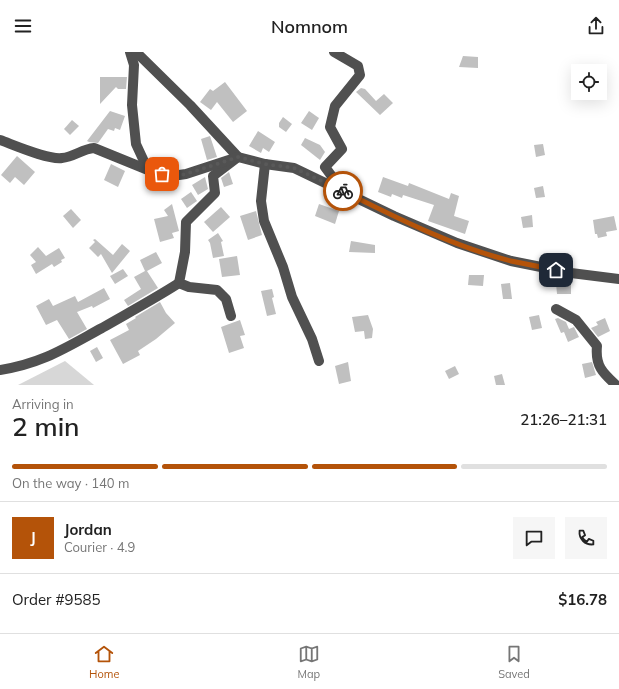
<!DOCTYPE html>
<meta charset="utf-8">
<style>
body{margin:0;font-family:Mulish,sans-serif;background:#f6f6f6;color:#222;height:100vh;display:flex;flex-direction:column;font-size:15px;white-space:nowrap}
*{box-sizing:border-box;margin:0}
p{font-size:13px;color:#767676}
.icon{flex:none;width:22px;height:22px;fill:none;stroke:currentColor;stroke-width:2;stroke-linecap:round;stroke-linejoin:round}
.map{position:relative;height:333px;overflow:hidden}
.details{display:flex;flex-direction:column;background:#fff;flex:1}
.details>*{flex:none}
.fabs{position:absolute;left:571px;top:12px;display:grid;gap:8px}
.fabs a{display:grid;place-items:center;width:36px;height:36px;border-radius:0px;background:#fff;box-shadow:0 4px 16px #0002;font-size:20px}
.pin{position:absolute;display:grid;place-items:center;width:34px;height:34px;color:#fff;margin:-17px;border-radius:8px;box-shadow:0 2px 6px #0006}
.courier{position:absolute;display:grid;place-items:center;width:40px;height:40px;margin:-20px;border:3px solid #b45309;border-radius:50%;background:#fff;color:#222;box-shadow:0 1px 5px #0007}
.head em{font-style:normal;font-weight:600}
.head div{display:flex;flex-direction:column-reverse}
.head{display:flex;align-items:center;justify-content:space-between;height:68px;padding:0 12px}
h1{font-size:26px;font-weight:600;line-height:30px}
.bar{display:grid;grid-template-columns:repeat(4,1fr);gap:6px 4px;align-content:center;height:48px;padding:0 12px}
.bar i{height:5px;border-radius:3px;background:#e0e0e0}
.bar .selected{background:#b45309}
.bar p{grid-column:span 4}
.line{display:flex;align-items:center;gap:10px;padding:0 12px;border-top:1px solid #e0e0e0}
.line div{flex:1}
.round{display:grid;place-items:center;flex:none;width:42px;height:42px;border-radius:0px;background:#f6f6f6}
header{display:flex;justify-content:space-between;align-items:center;height:52px;padding:0 12px;background:#fff;font-size:18px;font-weight:600}
.tab-bar{display:flex;justify-content:space-around;align-items:center;height:56px;border-top:1px solid #e0e0e0;background:#fff;font-size:11px;color:#767676}
.tab-bar a{display:grid;justify-items:center;gap:2px}
.tab-bar .selected{color:#b45309}
.map>svg:first-child{display:block}
.green{fill:#d7d7d7}
.building{fill:#c0c0c0}
.lines{fill:none;stroke-linecap:round;stroke-linejoin:round}
.minor{stroke:#505050;stroke-width:10}
.done{stroke:#595959;stroke-width:4;stroke-dasharray:0 7.2}
.route{stroke:#b45309;stroke-width:5}
</style>
<header><svg class="icon" aria-label="menu" viewBox="0 0 24 24"><path d="M4 6h16M4 12h16M4 18h16"/></svg>Nomnom<svg class="icon" aria-label="share" viewBox="0 0 24 24"><path d="M12 15V3M7 8l5-5 5 5M5 13v7h14v-7"/></svg></header>
<div class="map">
<svg width="619" height="333" viewBox="0 0 619 333">
<rect width="100%" height="100%" fill="#fff"/>
<!-- green -->
<polygon class="green" points="65,309 94,333 18,333"/>
<!-- building -->
<g class="building">
<polygon points="463,4 478,5 478,16 459,15"/>
<polygon points="100,25 127,25 126,37 118,37 116,35 100,52"/>
<polygon points="225,30 247,59 233,70 217,50 211,58 200,50 210,37 213,39"/>
<polygon points="361,36 365,37 376,49 384,42 393,51 380,63 356,40"/>
<polygon points="110,59 125,64 120,78 115,76 114,79 108,77 98,91 89,90 87,89"/>
<polygon points="309,59 319,66 312,78 301,71"/>
<polygon points="283,65 292,72 286,80 279,75 279,71"/>
<polygon points="72,68 79,74 70,83 64,77"/>
<polygon points="258,79 275,90 269,100 263,96 261,101 249,94"/>
<polygon points="210,84 217,105 207,108 201,87"/>
<polygon points="305,86 320,93 325,100 320,108 301,93"/>
<polygon points="543,92 545,103 536,105 534,93"/>
<polygon points="17,104 35,120 24,133 15,125 10,131 1,123"/>
<polygon points="111,112 125,119 118,135 104,128"/>
<polygon points="229,120 233,132 224,135 221,126"/>
<polygon points="205,125 208,137 198,143 192,133"/>
<polygon points="383,125 408,134 409,131 449,147 451,141 459,144 454,164 469,169 465,182 428,169 434,153 403,143 402,146 392,142 391,145 378,140"/>
<polygon points="543,134 545,145 536,146 534,136"/>
<polygon points="191,140 197,149 187,156 181,147"/>
<polygon points="172,152 179,179 172,181 174,186 160,190 154,167 168,164 164,158"/>
<polygon points="319,152 339,159 335,172 315,164"/>
<polygon points="221,155 230,165 213,180 204,170"/>
<polygon points="71,157 81,168 73,176 63,164"/>
<polygon points="256,159 262,183 248,188 240,164"/>
<polygon points="532,163 533,175 523,176 521,165"/>
<polygon points="614,164 617,178 606,180 607,184 598,186 597,182 595,182 593,168"/>
<polygon points="218,181 223,189 221,190 224,204 213,206 210,191 208,188"/>
<polygon points="95,187 113,203 122,192 130,199 112,221 101,202 98,205 89,196 95,190 93,188"/>
<polygon points="351,189 375,193 375,201 349,200"/>
<polygon points="38,195 46,204 59,196 65,206 61,208 62,210 54,215 52,212 36,222 31,213 36,210 30,203"/>
<polygon points="156,200 162,211 147,219 158,236 128,254 124,248 141,237 134,225 145,219 140,208"/>
<polygon points="237,204 240,223 222,225 219,207"/>
<polygon points="123,217 128,224 115,232 110,224"/>
<polygon points="469,223 484,223 483,234 468,233"/>
<polygon points="510,231 512,247 503,247 501,232"/>
<polygon points="556,231 571,231 571,242 557,242"/>
<polygon points="104,236 110,247 93,256 92,254 77,260 87,277 69,287 57,268 46,273 36,254 49,247 53,254 75,244 78,250"/>
<polygon points="272,237 274,245 272,246 276,262 267,264 261,239"/>
<polygon points="160,250 166,261 175,271 156,287 138,299 140,303 123,312 110,288 129,278 126,272 136,266 135,265"/>
<polygon points="368,263 373,277 372,286 365,287 364,279 355,280 352,265"/>
<polygon points="539,263 542,276 532,278 529,265"/>
<polygon points="558,266 566,270 569,277 574,275 579,285 568,290 564,280 561,281 555,267"/>
<polygon points="605,266 610,279 598,285 591,276 598,273 596,270"/>
<polygon points="240,268 245,283 240,284 244,296 229,301 221,275"/>
<polygon points="97,295 103,306 96,310 90,299"/>
<polygon points="348,310 351,329 339,332 335,314"/>
<polygon points="592,310 596,323 585,326 582,312"/>
<polygon points="455,314 459,322 449,327 445,319"/>
<polygon points="502,322 505,333 496,333 494,324"/>
</g>
<g class="lines">
<!-- minor -->
<g class="minor">
<polyline points="130,0 134,13 132,53 136,92 148,118"/>
<polyline points="136,0 190,53 238,105 213,124 215,141 186,170 185,200 179,231 189,235 217,238 226,247 231,264"/>
<polyline points="334,0 358,14 360,23 335,54 330,75 342,97 325,115 342,138"/>
<path d="M0 88C14 93 48 108 62 106 74 105 82 97 94 96L153 120 172 124 186 122 238 105 265 112 294 116 394 164 457 191 511 209 571 221 619 227"/>
<polyline points="265,112 261,149 264,169 283,215 292,245 312,287 319,309"/>
<path d="M556 257 576 268 597 294C595 314 603 321 616 333"/>
<path d="M0 318C43 311 65 296 102 276 128 261 154 247 179 231"/>
</g>
</g>
<g class="lines">
<!-- done -->
<polyline class="done" points="162,122 172,124 186,122 238,105 265,112 294,116 343,139"/>
<!-- route -->
<path class="route" d="M343 139C397 166 452 194 511 209 526 212 541 215 556 218"/>
</g>
</svg>
<div class="fabs">
<a><svg class="icon" aria-label="locate" viewBox="0 0 24 24"><circle cx="12" cy="12" r="6"/><path d="M12 2v4M12 18v4M2 12h4M18 12h4"/></svg></a>
</div>
<div class="pin" style="left:162px;top:122px;background:#ea580c"><svg class="icon" aria-label="bag" viewBox="0 0 24 24"><path d="M5 8h14l-1 12H6zM9 8a3 3 0 0 1 6 0"/></svg></div>
<div class="pin" style="left:556px;top:218px;background:#1f2937"><svg class="icon" aria-label="home" viewBox="0 0 24 24"><path d="M3 11l9-7 9 7M6 9v11h12V9"/></svg></div>
<div class="courier" style="left:343px;top:139px"><svg class="icon" aria-label="bike" viewBox="0 0 24 24"><circle cx="6" cy="16" r="4"/><circle cx="18" cy="16" r="4"/><path d="M6 16l4-8h5l3 8M10 8l3 8H6M13 5h3"/></svg></div>
</div>
<section class="details">
<div class="head"><div><h1>2 min</h1><p>Arriving in</p></div><em>21:26–21:31</em></div>
<div class="bar"><i class="selected"></i><i class="selected"></i><i class="selected"></i><i></i><p>On the way · 140 m</p></div>
<div class="line" style="height:72px"><b class="round" style="background:#b45309;color:#fff">J</b><div><b>Jordan</b><p>Courier · 4.9</p></div><a class="round"><svg class="icon" aria-label="chat" viewBox="0 0 24 24"><path d="M4 5h16v11H9l-5 4z"/></svg></a><a class="round"><svg class="icon" aria-label="phone" viewBox="0 0 24 24"><path d="M5 4h4l2 5-3 2q2 4 5 5l2-3 5 2v4C11 20 4 13 5 4z"/></svg></a></div>
<div class="line" style="height:52px"><div>Order #9585</div><b>$16.78</b></div>
</section>
<nav class="tab-bar">
<a class="selected"><svg class="icon" aria-label="home" viewBox="0 0 24 24"><path d="M3 11l9-7 9 7M6 9v11h12V9"/></svg>Home</a>
<a><svg class="icon" aria-label="map" viewBox="0 0 24 24"><path d="M3 6l6-2 6 2 6-2v14l-6 2-6-2-6 2zM9 4v14M15 6v14"/></svg>Map</a>
<a><svg class="icon" aria-label="saved" viewBox="0 0 24 24"><path d="M7 4h10v16l-5-4-5 4z"/></svg>Saved</a>
</nav>
